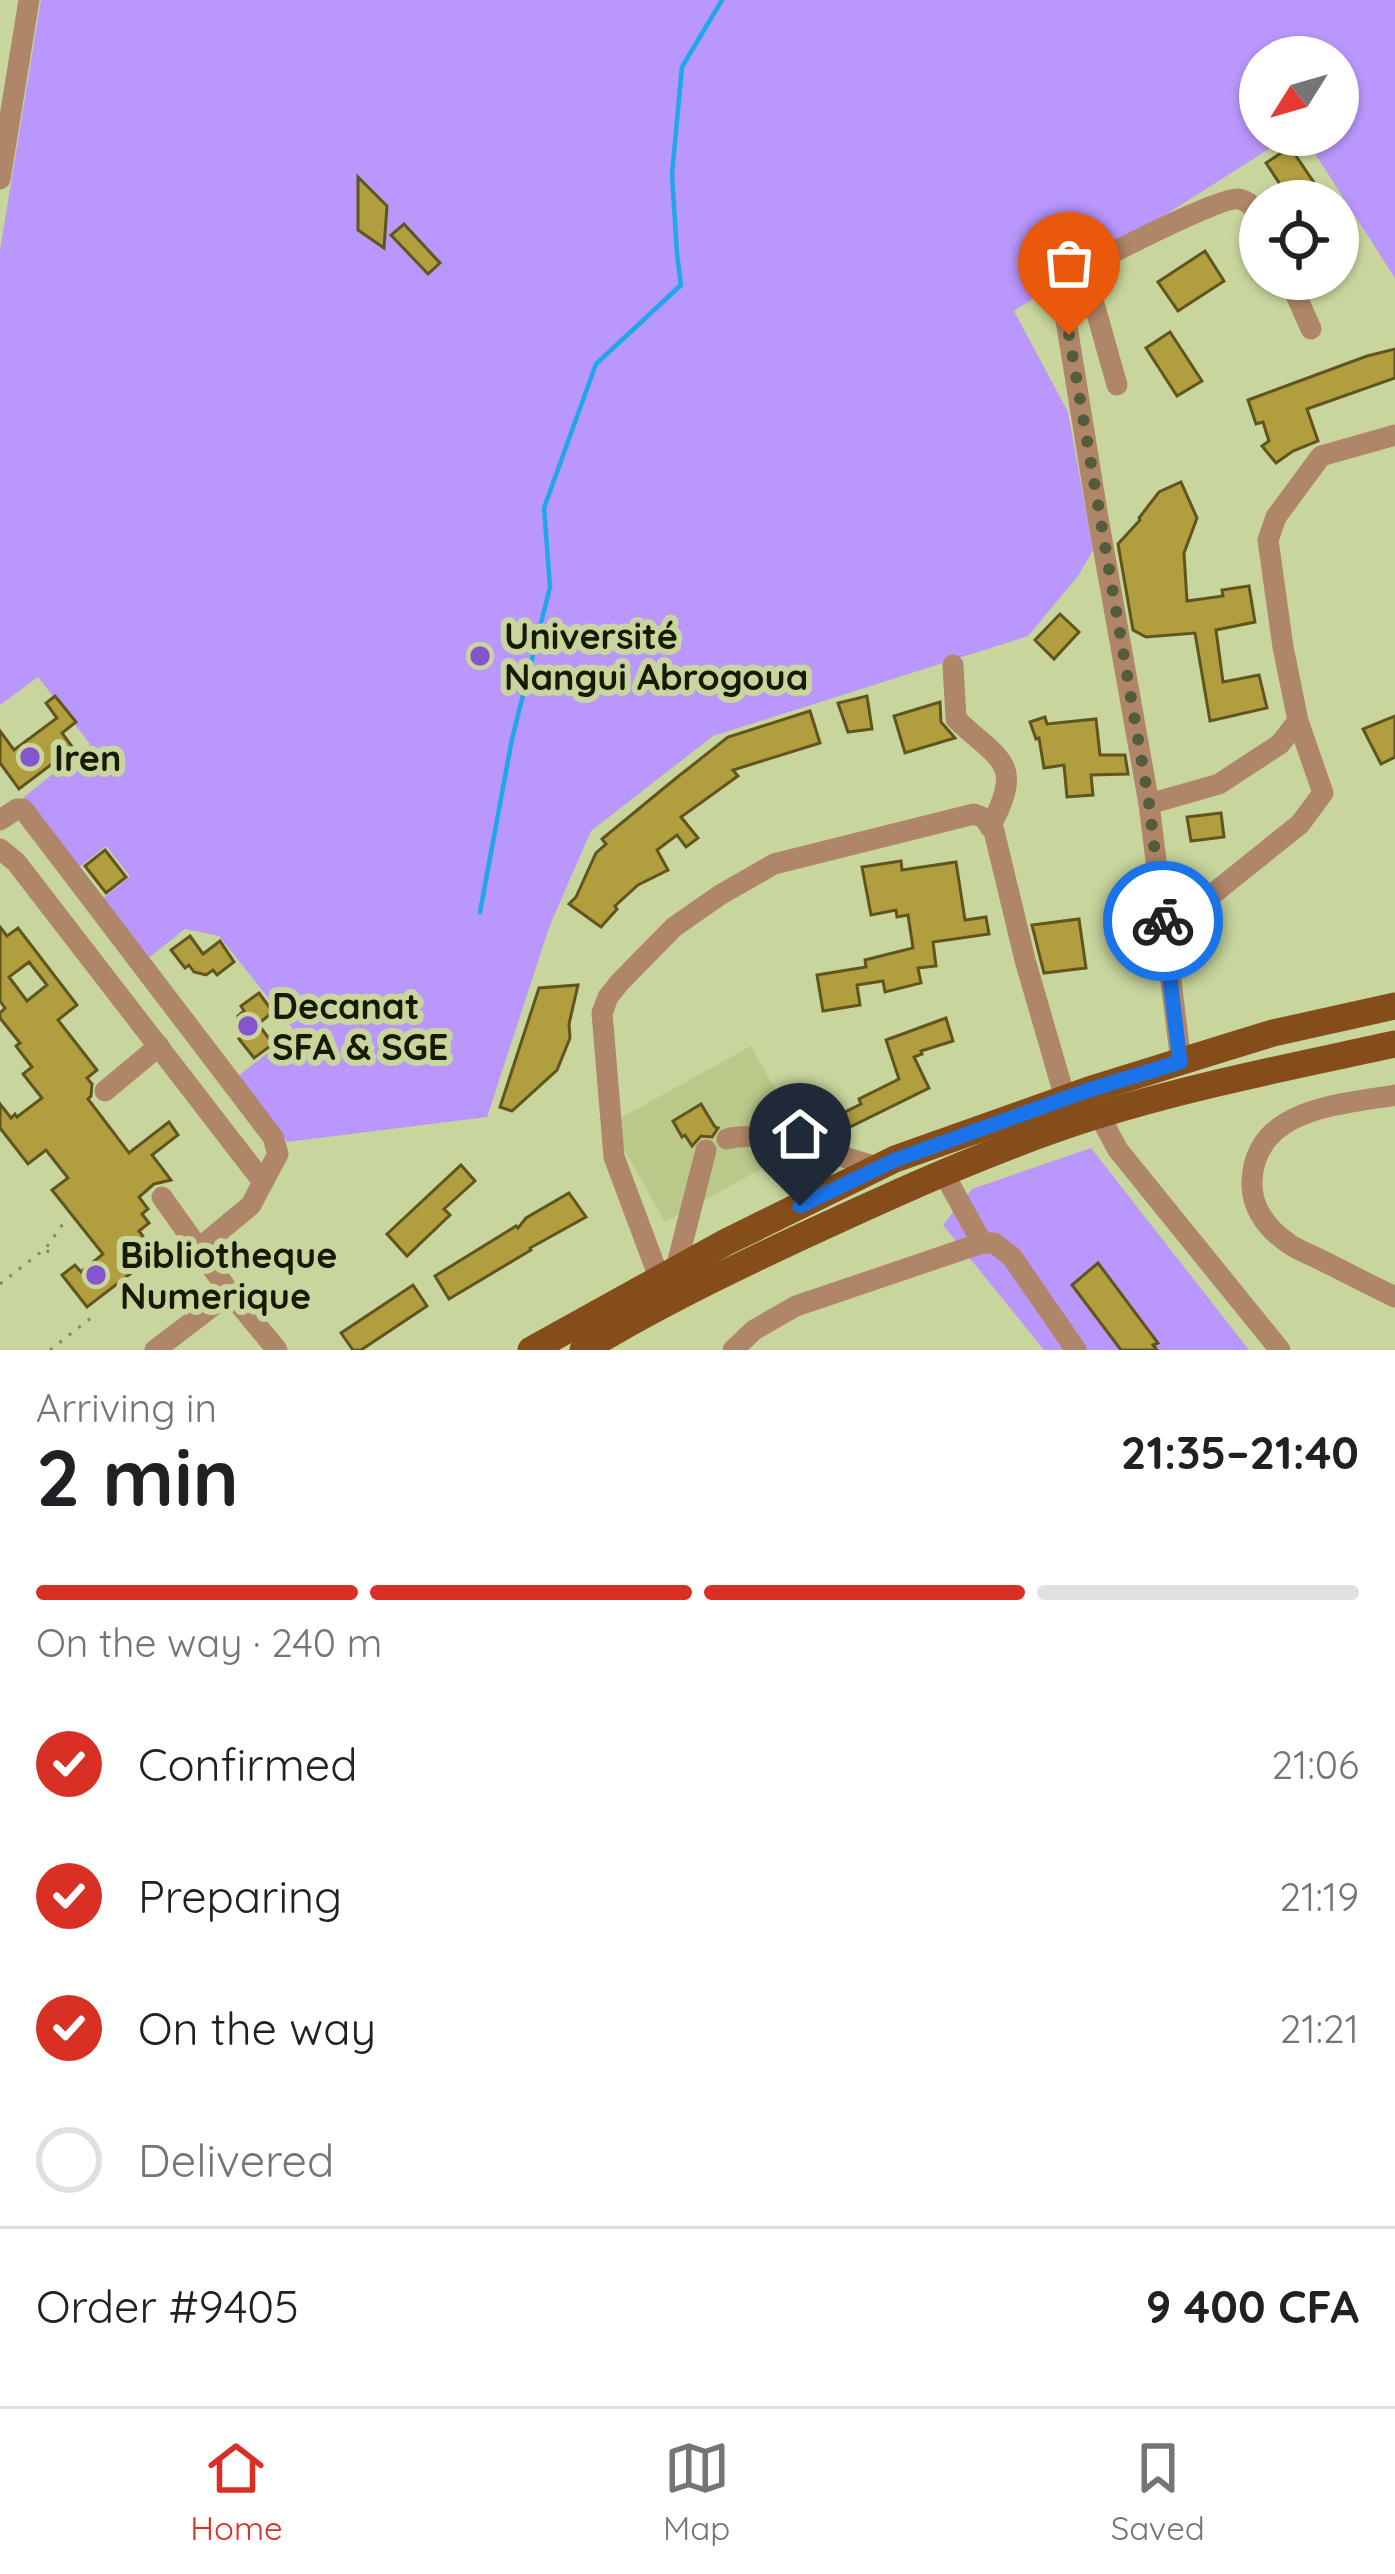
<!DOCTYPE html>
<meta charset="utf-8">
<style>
body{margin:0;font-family:Quicksand,sans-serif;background:#f6f6f6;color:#202124;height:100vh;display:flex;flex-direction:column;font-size:45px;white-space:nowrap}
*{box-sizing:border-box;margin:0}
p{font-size:39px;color:#757577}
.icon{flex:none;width:66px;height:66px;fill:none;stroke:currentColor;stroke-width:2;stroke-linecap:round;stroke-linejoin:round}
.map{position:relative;height:1350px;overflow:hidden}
.drawer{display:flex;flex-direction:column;background:#fff;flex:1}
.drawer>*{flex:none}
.needle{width:78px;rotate:233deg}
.fabs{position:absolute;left:1239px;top:36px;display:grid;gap:24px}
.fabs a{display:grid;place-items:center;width:120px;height:120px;border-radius:50%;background:#fff;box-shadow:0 3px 9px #0004;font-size:60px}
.pin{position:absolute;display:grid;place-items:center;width:102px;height:102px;color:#fff;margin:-123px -51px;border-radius:50% 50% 50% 0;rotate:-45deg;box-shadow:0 0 12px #0007}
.pin .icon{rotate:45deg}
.courier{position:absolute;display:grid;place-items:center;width:120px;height:120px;margin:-60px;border:9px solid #1a73e8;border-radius:50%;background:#fff;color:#222;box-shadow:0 3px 15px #0007}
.overview em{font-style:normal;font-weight:700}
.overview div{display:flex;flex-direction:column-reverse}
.overview{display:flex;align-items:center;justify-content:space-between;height:204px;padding:0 36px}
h1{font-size:78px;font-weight:700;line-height:90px}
.bar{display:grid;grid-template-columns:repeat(4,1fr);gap:18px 12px;align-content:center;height:144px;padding:0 36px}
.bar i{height:15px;border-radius:9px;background:#e0e0e0}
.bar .current{background:#d93025}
.bar p{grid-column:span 4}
.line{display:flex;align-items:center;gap:30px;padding:0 36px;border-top:3px solid #e0e0e0}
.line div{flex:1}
ol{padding:0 36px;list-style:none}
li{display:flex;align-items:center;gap:36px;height:132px}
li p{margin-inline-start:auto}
li .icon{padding:12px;border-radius:50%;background:#d93025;color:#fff;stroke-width:4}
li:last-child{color:#757577}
li i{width:66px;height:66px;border:6px solid #e0e0e0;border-radius:50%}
.menu{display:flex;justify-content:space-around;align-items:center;height:168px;border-top:3px solid #e0e0e0;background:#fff;font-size:33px;color:#757577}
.menu a{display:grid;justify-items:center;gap:6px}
.menu .current{color:#d93025}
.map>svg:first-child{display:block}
.built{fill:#bac88a}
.green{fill:#b997fc}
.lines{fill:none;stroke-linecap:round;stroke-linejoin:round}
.stream{stroke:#20a6ea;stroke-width:4.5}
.building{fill:#b09e3f;stroke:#60551e;stroke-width:3;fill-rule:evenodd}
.path{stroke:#818a60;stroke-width:3;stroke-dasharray:3 9;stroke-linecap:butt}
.minor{stroke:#af8668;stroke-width:21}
.major{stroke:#854d1a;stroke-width:27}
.done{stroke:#555c3b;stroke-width:12;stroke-dasharray:0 21.6}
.route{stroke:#1a73e8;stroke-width:15}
.poi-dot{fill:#8455ce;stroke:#c8d59d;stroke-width:4.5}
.labels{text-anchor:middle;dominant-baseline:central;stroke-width:12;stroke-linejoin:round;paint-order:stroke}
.poi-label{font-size:36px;font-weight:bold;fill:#171b06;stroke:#c8d59d;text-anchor:start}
</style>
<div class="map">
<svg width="1395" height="1350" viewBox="0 0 1395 1350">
<rect width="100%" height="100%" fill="#c8d59d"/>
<!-- built -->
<polygon class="built" points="751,1046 806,1144 665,1222 610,1124"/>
<!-- green -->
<g class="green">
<polygon points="41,0 1395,0 1395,278 1303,135 1338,135 1338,57 1260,57 1260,135 1291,135 1014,311 1068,412 1093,550 1078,576 1028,636 713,736 591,831 550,925 487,1117 287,1142 237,1077 279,1044 293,1029 219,936 185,929 146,960 100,901 130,876 106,846 78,868 24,797 90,744 38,677 0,705 0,250"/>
<polygon points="1091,1148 1249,1350 1044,1350 943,1225 972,1189"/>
</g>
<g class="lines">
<!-- stream -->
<polyline class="stream" points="480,912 512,739 550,587 544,508 596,364 681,285 677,254 672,174 682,67 722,0"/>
</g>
<!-- building -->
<g class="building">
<polygon points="1290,147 1317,187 1326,201 1291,201 1266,163"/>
<polygon points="358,177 387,206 384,248 358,230"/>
<polygon points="404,224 440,263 428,274 391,235"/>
<polygon points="1205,251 1224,281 1178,311 1158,282"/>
<polygon points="1170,332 1202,381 1177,396 1146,348"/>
<polygon points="1395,349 1395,378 1307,409 1318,441 1293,451 1276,463 1262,446 1269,441 1263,422 1256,424 1248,400 1367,356"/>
<polygon points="1181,482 1197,518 1184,553 1187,601 1223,596 1222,590 1249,586 1255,622 1216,630 1223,682 1259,675 1267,708 1210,721 1195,633 1146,637 1133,630 1118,544 1140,520 1139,518 1159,492"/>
<polygon points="1060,614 1079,632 1054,659 1035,640"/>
<polygon points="55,696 76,722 62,733 73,748 19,789 0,763 0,731 14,750 57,718 46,703"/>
<polygon points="867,696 872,729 848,732 838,703"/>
<polygon points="940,702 941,722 955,738 905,753 894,716"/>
<polygon points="810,711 820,743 733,770 738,776 681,817 698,838 686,847 677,835 657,850 668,870 638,885 615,906 617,909 601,927 569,904 576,897 596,853 606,844 602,839 675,779 728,737"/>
<polygon points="1395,716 1395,757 1381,764 1363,729"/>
<polygon points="1045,717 1047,724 1096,719 1100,755 1125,755 1128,774 1091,775 1093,795 1067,797 1064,765 1044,768 1039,738 1036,739 1030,722"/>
<polygon points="1221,813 1224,837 1191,841 1187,817"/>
<polygon points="105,850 126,877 106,893 85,866"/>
<polygon points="901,861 902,870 956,862 965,920 986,917 989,934 933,942 936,966 918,968 921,983 885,992 883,981 857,985 860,1005 823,1011 817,975 866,967 865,960 913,948 908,915 897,917 896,910 871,915 862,867"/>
<polygon points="1079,919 1086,968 1044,973 1032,925"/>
<path d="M0 927 7 936 18 928 77 1005 58 1020 97 1070 87 1078 92 1084 91 1096 88 1099 129 1153 169 1122 178 1135 152 1155 171 1180 154 1184 139 1197 148 1209 142 1214 149 1223 139 1231 145 1239 134 1248 142 1258 131 1267 134 1271 87 1307 62 1275 75 1265 81 1272 103 1254 52 1190 68 1178 46 1150 28 1164 0 1128V1104L11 1118 15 1114 17 1117 42 1098 23 1074 32 1067 16 1046 20 1043 0 1018V1013L5 1008 0 1001ZM29 962 47 985 27 1001 9 977Z"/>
<polygon points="190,936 203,954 220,941 234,962 217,975 213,970 206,975 194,972 189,965 185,968 171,950"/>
<polygon points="578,985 569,1024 570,1038 557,1070 512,1111 500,1107 539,988"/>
<polygon points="259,993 273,1012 258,1024 273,1044 254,1058 239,1039 243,1036 237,1028 238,1016 244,1011 241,1006"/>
<polygon points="946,1018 953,1041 921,1051 922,1054 914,1057 929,1088 850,1127 843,1113 861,1104 859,1099 899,1079 886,1040"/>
<polygon points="701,1104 715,1127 718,1128 712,1137 701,1136 692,1146 685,1135 682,1137 673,1121"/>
<polygon points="461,1165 475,1181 444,1209 450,1215 407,1256 387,1234"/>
<polygon points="569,1193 586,1217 530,1248 531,1250 449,1299 435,1276 516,1226 518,1228 526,1218"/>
<polygon points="1098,1263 1158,1343 1153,1345 1157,1350 1121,1350 1072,1285"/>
<polygon points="413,1285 427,1306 361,1350 353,1350 341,1333"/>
</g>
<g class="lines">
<!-- path -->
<g class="path">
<polyline points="47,1250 53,1259"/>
<polyline points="0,1284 46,1248 67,1218"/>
<polyline points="50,1350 91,1318"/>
</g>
<!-- minor -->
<g class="minor">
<polyline points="0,179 29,0"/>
<polyline points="1084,268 1117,385"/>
<polyline points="1289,279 1311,329"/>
<path d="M953 665 956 719C998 760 1026 761 990 827"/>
<polyline points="1149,804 1219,784 1280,744 1298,721"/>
<polyline points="0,820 17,809 23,809 273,1137 278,1154 263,1182"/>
<polyline points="0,849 16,862 263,1182 251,1205 198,1249"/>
<polyline points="1164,933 1300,824 1323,793 1298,721 1283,647 1268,540 1276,517 1321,456 1395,435"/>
<path d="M1181 1062 1149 804 1098 518 1061 289 1067 278 1074 273C1098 260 1220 196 1238 199 1248 200 1254 208 1260 216"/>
<polyline points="105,1091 159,1046"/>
<path d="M1395 1095C1339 1105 1254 1108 1252 1182 1251 1207 1267 1229 1288 1243 1297 1250 1310 1254 1321 1260 1345 1272 1370 1285 1395 1297"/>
<polyline points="1099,1115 1118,1150 1280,1350"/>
<path d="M727 1139C765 1128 837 1156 877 1167"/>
<polyline points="943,1172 982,1243"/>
<polyline points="162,1197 230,1293 277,1350"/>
<polyline points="675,1272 706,1150"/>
<polyline points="660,1280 614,1157 602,1013 608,997 620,982 674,927 720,895 774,864 974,814 984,818 994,831 1025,960 1065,1098"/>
<polyline points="155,1350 230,1293"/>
<polyline points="733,1350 754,1330 796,1306 982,1243 994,1243 1012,1257 1076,1350"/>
</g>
<!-- major -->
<g class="major">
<polyline points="531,1350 726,1242 895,1159 1089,1090 1221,1049 1273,1033 1395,1006"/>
<path d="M583 1350C654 1307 728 1271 803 1236 898 1192 992 1149 1092 1117 1191 1086 1294 1066 1395 1044"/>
</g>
</g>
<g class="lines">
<!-- done -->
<polyline class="done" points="1069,335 1149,803 1163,921"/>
<!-- route -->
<polyline class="route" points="800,1206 895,1160 1089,1090 1180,1062 1163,921"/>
</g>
<!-- markers -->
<g class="poi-dot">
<circle cx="480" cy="656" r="12"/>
<circle cx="30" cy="757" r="12"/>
<circle cx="248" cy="1026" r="12"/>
<circle cx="96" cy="1275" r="12"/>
</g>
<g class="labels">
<!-- poi labels -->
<g class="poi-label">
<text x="504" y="635">Université<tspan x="504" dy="41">Nangui Abrogoua</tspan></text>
<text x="54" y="757">Iren</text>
<text x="272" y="1005">Decanat<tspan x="272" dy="41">SFA &amp; SGE</tspan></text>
<text x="120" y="1254">Bibliotheque<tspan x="120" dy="41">Numerique</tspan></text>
</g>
</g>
</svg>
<div class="fabs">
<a><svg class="needle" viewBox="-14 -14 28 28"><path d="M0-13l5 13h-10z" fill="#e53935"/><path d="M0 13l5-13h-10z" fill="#757577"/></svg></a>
<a><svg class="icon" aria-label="locate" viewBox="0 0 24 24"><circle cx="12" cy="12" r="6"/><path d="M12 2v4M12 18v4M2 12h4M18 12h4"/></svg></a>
</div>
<div class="pin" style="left:1069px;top:335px;background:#ea580c"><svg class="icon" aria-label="bag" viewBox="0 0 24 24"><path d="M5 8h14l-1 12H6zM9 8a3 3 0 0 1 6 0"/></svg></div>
<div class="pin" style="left:800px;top:1206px;background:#1f2937"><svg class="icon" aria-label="home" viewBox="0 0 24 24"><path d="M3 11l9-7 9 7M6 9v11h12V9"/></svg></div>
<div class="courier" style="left:1163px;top:921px"><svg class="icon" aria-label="bike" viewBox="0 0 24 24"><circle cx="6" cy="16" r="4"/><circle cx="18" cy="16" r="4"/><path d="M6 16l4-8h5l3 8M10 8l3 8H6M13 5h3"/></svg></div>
</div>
<section class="drawer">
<div class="overview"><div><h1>2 min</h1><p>Arriving in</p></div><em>21:35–21:40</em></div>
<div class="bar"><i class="current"></i><i class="current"></i><i class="current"></i><i></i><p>On the way · 240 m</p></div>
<ol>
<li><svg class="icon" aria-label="check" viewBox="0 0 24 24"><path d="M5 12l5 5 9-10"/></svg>Confirmed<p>21:06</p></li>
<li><svg class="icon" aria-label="check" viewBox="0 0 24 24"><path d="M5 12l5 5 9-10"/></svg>Preparing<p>21:19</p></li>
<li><svg class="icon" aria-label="check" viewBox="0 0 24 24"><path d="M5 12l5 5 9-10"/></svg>On the way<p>21:21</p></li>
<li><i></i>Delivered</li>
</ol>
<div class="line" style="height:156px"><div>Order #9405</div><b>9 400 CFA</b></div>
</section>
<nav class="menu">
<a class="current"><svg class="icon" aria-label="home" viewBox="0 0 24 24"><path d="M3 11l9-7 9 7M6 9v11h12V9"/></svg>Home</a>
<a><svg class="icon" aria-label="map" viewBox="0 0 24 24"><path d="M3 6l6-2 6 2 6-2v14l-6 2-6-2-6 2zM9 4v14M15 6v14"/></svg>Map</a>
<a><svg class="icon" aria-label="saved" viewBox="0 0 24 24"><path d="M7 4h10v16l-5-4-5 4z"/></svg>Saved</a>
</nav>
